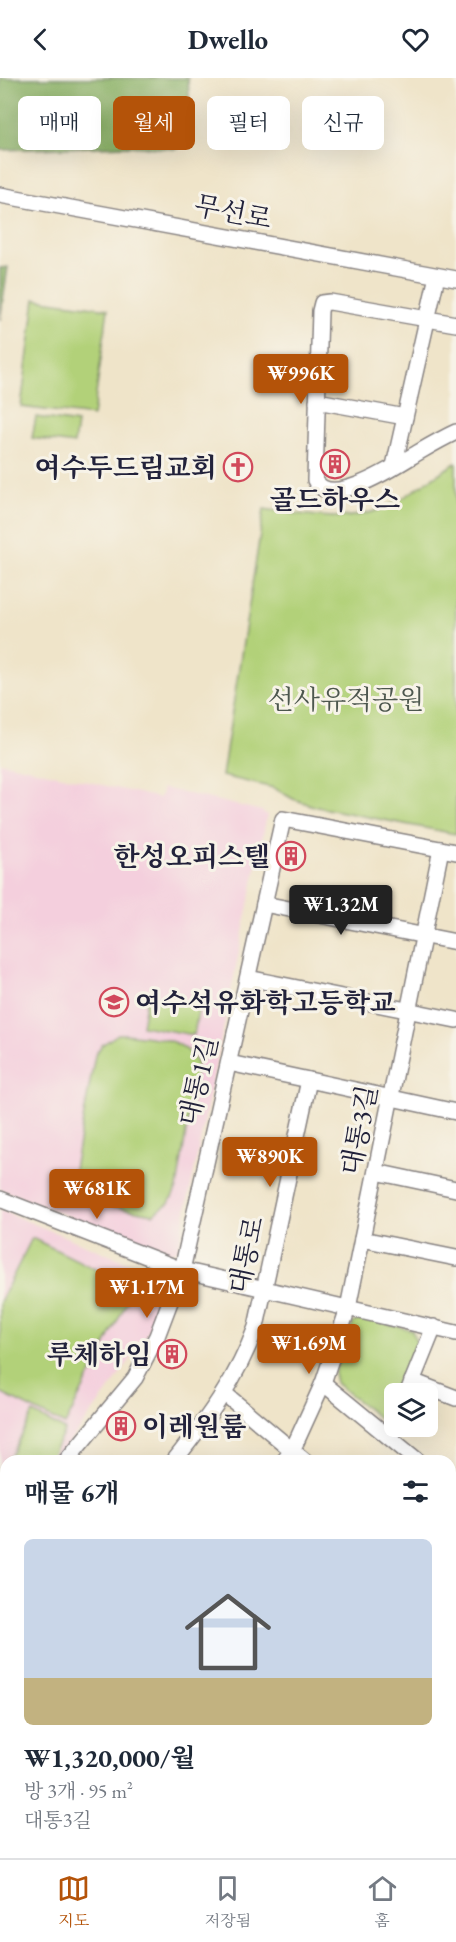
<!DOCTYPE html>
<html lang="ko">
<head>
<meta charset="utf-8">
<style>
  :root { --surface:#fff; --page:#f6f6f7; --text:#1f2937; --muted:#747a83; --line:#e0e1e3; --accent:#b45309 }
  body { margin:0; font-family:"EB Garamond","Noto Serif KR",serif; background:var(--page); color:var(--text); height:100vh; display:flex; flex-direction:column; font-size:22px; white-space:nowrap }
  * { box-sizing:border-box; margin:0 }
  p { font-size:20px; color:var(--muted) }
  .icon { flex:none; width:33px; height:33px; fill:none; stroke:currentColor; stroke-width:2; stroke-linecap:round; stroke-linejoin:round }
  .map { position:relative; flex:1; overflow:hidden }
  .drawer { position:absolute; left:0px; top:1377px; width:456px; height:404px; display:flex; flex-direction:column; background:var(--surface); border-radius:18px 18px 0 0; box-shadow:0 6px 24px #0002 }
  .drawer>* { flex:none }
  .hud { position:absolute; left:18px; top:18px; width:420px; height:54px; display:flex; gap:12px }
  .buttons { position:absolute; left:384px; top:1305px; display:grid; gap:12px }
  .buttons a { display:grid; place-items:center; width:54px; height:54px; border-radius:9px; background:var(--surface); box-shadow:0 6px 24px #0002; font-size:30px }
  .price { position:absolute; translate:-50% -51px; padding:0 14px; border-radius:6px; background:var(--accent); color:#fff; font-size:20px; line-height:39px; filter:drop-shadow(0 2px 3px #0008) }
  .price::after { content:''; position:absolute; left:50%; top:36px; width:18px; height:14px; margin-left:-9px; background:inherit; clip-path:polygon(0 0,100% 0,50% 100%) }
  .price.on { background:#222; color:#fff }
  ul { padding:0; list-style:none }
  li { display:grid; align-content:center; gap:12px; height:318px; padding:0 24px }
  li span { display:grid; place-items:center; height:186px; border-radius:9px; color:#555 }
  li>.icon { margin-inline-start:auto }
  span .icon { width:108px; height:108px; fill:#fffc; stroke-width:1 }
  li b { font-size:26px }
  h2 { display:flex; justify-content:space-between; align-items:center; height:72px; padding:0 24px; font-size:26px }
  .tag { padding:0 21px; border-radius:9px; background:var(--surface); box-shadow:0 6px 24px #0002; font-size:21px; line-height:54px }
  .tag.on { background:var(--accent); color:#fff }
  header { display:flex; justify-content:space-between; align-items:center; height:78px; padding:0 24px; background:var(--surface); font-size:27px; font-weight:700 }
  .tab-bar { display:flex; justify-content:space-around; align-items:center; height:84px; border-top:2px solid var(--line); background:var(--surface); font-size:16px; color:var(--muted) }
  .tab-bar a { display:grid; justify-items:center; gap:3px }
  .tab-bar .on { color:var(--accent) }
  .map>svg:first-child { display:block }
</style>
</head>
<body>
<header><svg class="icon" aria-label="back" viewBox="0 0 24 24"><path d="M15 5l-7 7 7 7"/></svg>Dwello<svg class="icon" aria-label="heart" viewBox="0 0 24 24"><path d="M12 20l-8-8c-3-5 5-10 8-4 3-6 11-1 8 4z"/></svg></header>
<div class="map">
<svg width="456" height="1780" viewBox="0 0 456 1780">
  <rect width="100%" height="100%" fill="#f7f3e8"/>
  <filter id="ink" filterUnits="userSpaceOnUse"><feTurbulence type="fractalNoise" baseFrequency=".0167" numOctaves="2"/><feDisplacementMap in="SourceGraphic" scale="12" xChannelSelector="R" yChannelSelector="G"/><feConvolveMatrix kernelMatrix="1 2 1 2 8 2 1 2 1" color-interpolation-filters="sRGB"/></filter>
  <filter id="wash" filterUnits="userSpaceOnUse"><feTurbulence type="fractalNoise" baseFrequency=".008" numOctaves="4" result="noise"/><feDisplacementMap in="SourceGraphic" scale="24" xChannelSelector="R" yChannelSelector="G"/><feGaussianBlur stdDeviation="1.35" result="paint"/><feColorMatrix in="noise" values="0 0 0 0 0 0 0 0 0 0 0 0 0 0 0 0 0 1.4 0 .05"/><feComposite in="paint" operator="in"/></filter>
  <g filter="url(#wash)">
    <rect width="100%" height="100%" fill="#efe4c9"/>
    <g fill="#f4cfdd">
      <path d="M 0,684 L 160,720 L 163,710 L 262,733 L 267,737 L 178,1171 L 166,1177 L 0,1111 Z"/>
      <path d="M 0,1132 L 156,1196 L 167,1218 L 143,1263 L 112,1308 L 55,1383 L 6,1383 L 6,1443 L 0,1450 Z"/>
    </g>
    <g fill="#b2d179" stroke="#6a7a5a" stroke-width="1.5">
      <path d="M 35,221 L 108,231 L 93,338 L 21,329 Z"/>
      <path d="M 36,339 L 77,345 L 74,366 L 32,360 Z"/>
      <path d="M 456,385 L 456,756 L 317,729 L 293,721 L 274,710 L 222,698 L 264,431 C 308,437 352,448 394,425 C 416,413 434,397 456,385 Z"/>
      <path d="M 147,919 L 199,928 L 194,957 L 142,948 Z"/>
      <path d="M 118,956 L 125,956 C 151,960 186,958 197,986 L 177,1110 L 169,1125 L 153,1136 L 89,1124 L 79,1117 L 72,1102 L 95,977 L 102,967 Z"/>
      <path d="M 32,1160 L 134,1210 L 65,1347 L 0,1315 L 0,1224 Z"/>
      <path d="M 364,1239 L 412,1252 L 418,1268 L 400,1315 L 394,1316 L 394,1332 L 380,1341 L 336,1305 L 334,1295 L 353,1245 Z"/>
      <path d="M 33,1335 L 65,1352 L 49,1383 L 11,1383 L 9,1382 Z"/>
    </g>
    <g fill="#8db369" stroke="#586a52" stroke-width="1.5">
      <path d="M 0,0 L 188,0 L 191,56 L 177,71 L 127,68 L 0,72 Z"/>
      <path d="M 8,189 L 0,242 L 0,190 Z"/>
    </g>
  </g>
  <g filter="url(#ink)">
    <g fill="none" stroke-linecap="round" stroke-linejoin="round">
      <g stroke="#888382" stroke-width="18">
        <g id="minor">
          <path d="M 0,117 L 456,201"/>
          <path d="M 456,246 L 330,224 L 322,225 L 320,233 L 315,402 C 330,433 400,385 419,374 C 431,367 443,360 456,354"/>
          <path d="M 317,323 L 405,339"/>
          <path d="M 394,388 L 437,198"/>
          <path d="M 264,826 L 456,864"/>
          <path d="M 248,900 L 456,942"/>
          <path d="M 229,985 L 309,1002"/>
          <path d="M 376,1094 L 456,1111"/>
          <path d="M 0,1121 L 182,1192 L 456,1255"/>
          <path d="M 362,1161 L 456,1180"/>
          <path d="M 412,1303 L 456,1320"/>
          <path d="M 323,1305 L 418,1383"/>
          <path d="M 225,1316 L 305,1383"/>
          <path d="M 407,1316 L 434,1249"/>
          <path d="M 66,1383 L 135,1300 L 157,1258 L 182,1192 L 283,741 L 456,774"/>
          <path d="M 174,1383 C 208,1340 237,1301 256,1249 L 309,1002 L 456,1034"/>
          <path d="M 284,1383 L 292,1373 L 323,1305 L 348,1230 L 441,771"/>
          <path d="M 450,1410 L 456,1415"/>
          <path d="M 450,1447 L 456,1441"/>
          <path d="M 0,1463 L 6,1456"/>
          <path d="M 450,1505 L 456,1510"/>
          <path d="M 0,1593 L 6,1586"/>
          <path d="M 450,1605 L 456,1598"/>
          <path d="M 0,1722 L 6,1715"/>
          <path d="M 0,1759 L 6,1764"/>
          <path d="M 19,1774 L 26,1780"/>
          <path d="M 128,1774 L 135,1780"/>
          <path d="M 341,1774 L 347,1780"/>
          <path d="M 183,1780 L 188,1774"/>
          <path d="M 302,1780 L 306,1774"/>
          <path d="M 446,1780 L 456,1769"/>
        </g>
      </g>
      <use href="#minor" stroke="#fff" stroke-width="15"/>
    </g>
  </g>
  <defs>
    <g id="building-ring" transform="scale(1.5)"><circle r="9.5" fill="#f7f3e8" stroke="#d1495b" stroke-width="1.5"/><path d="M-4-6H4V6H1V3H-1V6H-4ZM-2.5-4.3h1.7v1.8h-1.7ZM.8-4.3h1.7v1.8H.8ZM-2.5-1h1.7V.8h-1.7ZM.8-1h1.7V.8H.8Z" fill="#d1495b"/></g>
    <g id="church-ring" transform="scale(1.5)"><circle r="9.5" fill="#f7f3e8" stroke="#d1495b" stroke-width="1.5"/><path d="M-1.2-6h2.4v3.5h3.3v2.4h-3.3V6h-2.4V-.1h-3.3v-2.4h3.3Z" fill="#d1495b"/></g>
    <g id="school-ring" transform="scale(1.5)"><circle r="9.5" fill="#f7f3e8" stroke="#d1495b" stroke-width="1.5"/><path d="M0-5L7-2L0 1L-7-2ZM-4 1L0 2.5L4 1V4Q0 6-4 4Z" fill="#d1495b"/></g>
  </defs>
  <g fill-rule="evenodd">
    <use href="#building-ring" x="335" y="386"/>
    <use href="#church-ring" x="238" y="389"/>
    <use href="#building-ring" x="291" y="778"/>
    <use href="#school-ring" x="114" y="924"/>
    <use href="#building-ring" x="172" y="1276"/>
    <use href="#building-ring" x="121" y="1348"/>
  </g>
  <g text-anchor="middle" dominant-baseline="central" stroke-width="6" stroke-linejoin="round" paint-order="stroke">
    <g font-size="27" fill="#22223b" stroke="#f7f3e8">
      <text transform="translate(233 134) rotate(11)">무선로</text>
      <text transform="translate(198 1003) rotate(-77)">대통1길</text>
      <text transform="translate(359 1052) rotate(-79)">대통3길</text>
      <text transform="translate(246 1177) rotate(-78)">대통로</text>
    </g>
    <g font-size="27" font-weight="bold" fill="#22223b" stroke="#f7f3e8" text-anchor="end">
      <text x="217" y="389">여수두드림교회</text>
      <text x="335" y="421" text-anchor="middle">골드하우스</text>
      <text x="270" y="778">한성오피스텔</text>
      <text x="135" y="924" text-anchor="start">여수석유화학고등학교</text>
      <text x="151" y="1276">루체하임</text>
      <text x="142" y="1348" text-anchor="start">이레원룸</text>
    </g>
    <g font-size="27" fill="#4d574e" stroke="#f7f3e8">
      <text x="346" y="621">선사유적공원</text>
    </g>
  </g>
</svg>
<div class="buttons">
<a><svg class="icon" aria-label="layers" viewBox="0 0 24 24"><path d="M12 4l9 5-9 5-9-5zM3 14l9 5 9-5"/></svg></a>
</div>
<b class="price" style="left:301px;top:327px">₩996K</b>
<b class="price on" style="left:341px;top:858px">₩1.32M</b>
<b class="price" style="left:270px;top:1110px">₩890K</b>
<b class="price" style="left:97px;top:1142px">₩681K</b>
<b class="price" style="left:147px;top:1241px">₩1.17M</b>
<b class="price" style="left:309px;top:1297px">₩1.69M</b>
<div class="hud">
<a class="tag">매매</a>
<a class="tag on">월세</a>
<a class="tag">필터</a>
<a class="tag">신규</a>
</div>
<section class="drawer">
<h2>매물 6개<svg class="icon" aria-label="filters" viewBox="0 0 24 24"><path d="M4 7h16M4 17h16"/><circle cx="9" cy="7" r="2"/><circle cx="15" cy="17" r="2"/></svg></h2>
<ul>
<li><span style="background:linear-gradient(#c9d6e8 75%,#c2b280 0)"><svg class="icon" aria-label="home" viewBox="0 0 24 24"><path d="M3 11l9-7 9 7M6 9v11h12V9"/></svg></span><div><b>₩1,320,000/월</b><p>방 3개 · 95 m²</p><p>대통3길</p></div></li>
</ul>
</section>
</div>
<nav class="tab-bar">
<a class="on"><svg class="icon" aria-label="map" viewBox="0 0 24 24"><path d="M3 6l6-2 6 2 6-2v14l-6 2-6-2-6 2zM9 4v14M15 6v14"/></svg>지도</a>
<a><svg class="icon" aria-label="saved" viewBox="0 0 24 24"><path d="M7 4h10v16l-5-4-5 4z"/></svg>저장됨</a>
<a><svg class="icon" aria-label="home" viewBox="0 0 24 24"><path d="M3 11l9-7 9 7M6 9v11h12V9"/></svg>홈</a>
</nav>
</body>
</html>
